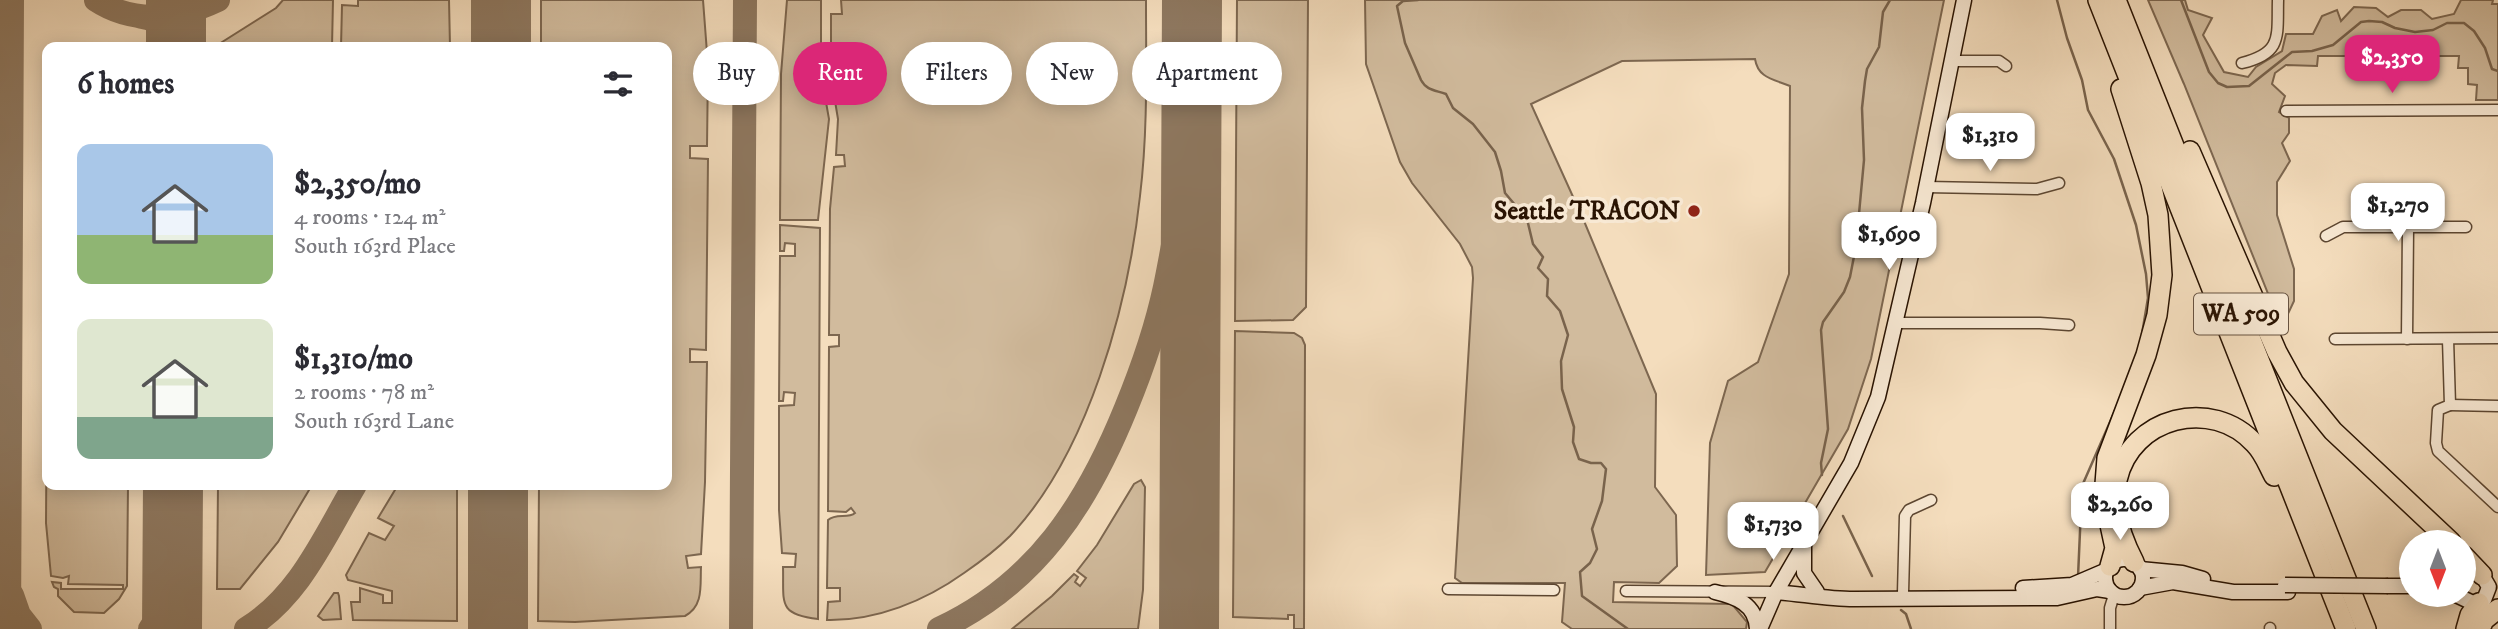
<!DOCTYPE html>
<html lang="en">
<head>
<meta charset="utf-8">
<style>
  :root { --surface:#fff; --page:#f7f7f7; --text:#2b2b33; --muted:#7c7c81; --accent:#db2777 }
  body { margin:0; font-family:"IM FELL DW Pica",serif; background:var(--page); color:var(--text); height:100vh; display:flex; flex-direction:column; font-size:26px; white-space:nowrap }
  * { box-sizing:border-box; margin:0 }
  p { font-size:23px; color:var(--muted) }
  .icon { flex:none; width:38px; height:38px; fill:none; stroke:currentColor; stroke-width:2; stroke-linecap:round; stroke-linejoin:round }
  .map { position:relative; flex:1; overflow:hidden }
  .panel { position:absolute; left:42px; top:42px; width:630px; height:448px; display:flex; flex-direction:column; background:var(--surface); border-radius:14px; box-shadow:0 4px 18px #0003 }
  .panel>* { flex:none }
  .top-card { position:absolute; left:693px; top:42px; width:665px; height:63px; display:flex; gap:14px }
  .needle { width:46px; rotate:180deg }
  .fabs { position:absolute; left:2399px; top:530px; display:grid; gap:14px }
  .fabs a { display:grid; place-items:center; width:77px; height:77px; border-radius:50%; background:var(--surface); box-shadow:0 4px 18px #0003; font-size:35px }
  .price { position:absolute; translate:-50% -60px; padding:0 16px; border-radius:14px; background:#fff; color:#222; font-size:23px; line-height:46px; filter:drop-shadow(0 2px 4px #0008) }
  .price::after { content:''; position:absolute; left:50%; top:42px; width:21px; height:16px; margin-left:-10px; background:inherit; clip-path:polygon(0 0,100% 0,50% 100%) }
  .price.active { background:var(--accent); color:#fff }
  ul { padding:0; list-style:none }
  li { display:flex; align-items:center; gap:21px; height:175px; padding:0 35px }
  li span { display:grid; place-items:center; flex:none; width:196px; height:140px; border-radius:14px; color:#555 }
  li>.icon { margin-inline-start:auto }
  span .icon { width:84px; height:84px; fill:#fffc; stroke-width:1 }
  li b { font-size:30px }
  h2 { display:flex; justify-content:space-between; align-items:center; height:84px; padding:0 35px; font-size:30px }
  .tag { padding:0 24px; border-radius:32px; background:var(--surface); box-shadow:0 4px 18px #0003; font-size:24px; line-height:63px }
  .tag.active { background:var(--accent); color:#fff }
  .map>svg:first-child { display:block }
</style>
</head>
<body>
<div class="map">
<svg width="2498" height="629" viewBox="0 0 2498 629">
  <rect width="100%" height="100%" fill="#f4ddbd"/>
  <filter id="stains"><feTurbulence type="fractalNoise" baseFrequency=".00286" numOctaves="4"/><feColorMatrix values="0 0 0 0 .2 0 0 0 0 .09 0 0 0 0 .02 0 0 0 .5 -.17"/></filter>
  <radialGradient id="worn" r=".72"><stop offset=".6" stop-color="#630" stop-opacity="0"/><stop offset="1" stop-color="#630" stop-opacity=".3"/></radialGradient>
  <g fill="#d1bb9d" stroke="#7d6750" stroke-width="2">
    <path d="M 283,0 L 333,0 L 332,47 L 219,47 L 219,44 L 276,8 Z"/>
    <path d="M 358,0 L 449,0 L 450,47 L 341,47 L 342,5 L 358,6 Z"/>
    <path d="M 541,0 L 703,0 L 708,66 L 707,146 L 690,146 L 690,158 L 708,159 L 706,350 L 690,349 L 690,362 L 707,362 L 705,482 L 701,554 L 686,556 L 688,568 L 701,567 C 700,585 704,606 685,616 L 575,622 L 538,621 L 539,485 L 667,485 L 667,47 L 541,47 Z"/>
    <path d="M 787,0 L 821,0 L 821,74 L 829,119 L 818,220 L 780,220 L 781,74 Z"/>
    <path d="M 841,0 L 1146,0 C 1146,65 1148,131 1140,196 C 1128,306 1088,454 1010,536 C 996,550 980,562 964,573 C 925,601 876,621 827,620 L 828,602 L 840,601 L 840,588 L 827,588 L 828,520 C 836,513 848,519 855,513 L 851,508 L 846,512 L 828,511 L 829,347 L 839,346 L 839,335 L 829,335 L 830,209 L 834,167 L 845,166 L 844,155 L 836,155 L 838,119 L 831,77 L 831,14 L 842,14 Z"/>
    <path d="M 1237,0 L 1308,0 L 1306,307 L 1293,320 L 1235,321 Z"/>
    <path d="M 1365,0 L 1944,0 L 1871,359 L 1848,429 L 1765,572 L 1706,575 L 1710,443 L 1728,381 L 1758,362 L 1789,274 L 1790,86 C 1773,79 1758,78 1755,59 L 1622,61 L 1531,104 L 1584,221 L 1656,394 L 1655,487 L 1676,515 L 1677,566 L 1659,583 L 1614,582 L 1613,602 L 1732,604 L 1747,622 L 1746,629 L 1572,629 L 1562,622 L 1565,583 L 1462,583 L 1455,578 L 1473,278 L 1472,267 L 1460,244 L 1412,183 L 1400,162 L 1366,64 Z"/>
    <path d="M 2148,0 L 2185,0 L 2188,10 L 2212,18 L 2203,35 L 2224,72 L 2248,77 L 2256,67 L 2282,51 L 2286,34 L 2313,34 L 2322,16 L 2337,10 L 2341,21 L 2354,7 L 2376,8 L 2388,17 L 2401,10 L 2421,10 L 2432,19 L 2454,14 L 2461,0 L 2493,0 L 2492,4 L 2498,4 L 2498,100 L 2476,100 L 2477,85 L 2468,84 L 2468,68 L 2458,68 L 2459,56 L 2318,56 L 2317,66 L 2286,65 L 2275,73 L 2272,84 L 2285,96 L 2279,112 L 2289,118 L 2289,133 L 2282,143 L 2290,161 L 2277,182 L 2277,215 L 2294,269 L 2294,301 L 2286,318 L 2275,311 L 2184,84 Z"/>
    <path d="M 780,225 L 820,228 L 818,619 C 777,614 784,603 783,567 L 795,567 L 796,554 L 782,553 L 779,510 L 779,406 L 794,405 L 795,393 L 784,392 L 783,401 L 779,401 L 780,256 L 795,256 L 795,244 L 785,243 L 784,251 L 780,251 Z"/>
    <path d="M 1235,331 L 1294,333 L 1302,338 L 1305,345 L 1304,629 L 1294,629 L 1294,615 L 1288,615 L 1288,619 L 1233,617 Z"/>
    <path d="M 47,374 L 47,485 L 128,485 L 127,586 L 119,599 L 104,613 L 74,612 L 58,596 L 58,589 L 54,587 L 52,582 L 61,583 L 61,589 L 123,589 L 123,585 L 68,584 L 69,576 L 63,578 L 51,576 L 46,523 Z"/>
    <path d="M 1141,480 L 1145,487 L 1143,590 L 1138,629 L 1012,629 L 1052,596 L 1074,574 L 1078,577 L 1075,582 L 1080,586 L 1086,578 L 1077,571 L 1097,545 L 1134,484 Z"/>
    <path d="M 218,485 L 312,485 L 278,542 L 240,589 L 217,589 Z"/>
    <path d="M 398,485 L 457,485 L 457,621 L 353,620 L 351,602 L 360,602 L 360,588 L 383,595 L 383,603 L 392,603 L 392,591 L 348,580 L 346,575 L 369,533 L 385,540 L 394,526 L 378,518 Z"/>
    <path d="M 334,593 L 338,593 L 339,596 L 341,619 L 323,620 L 318,616 Z"/>
  </g>
  <g fill="none" stroke-linecap="round" stroke-linejoin="round">
    <g stroke="#79634c" stroke-width="2.5">
      <path d="M 1418,0 L 1403,1 L 1397,6 L 1405,43 L 1421,80 C 1427,91 1435,90 1446,94 L 1453,108 L 1473,124 L 1495,152 L 1501,171 L 1505,193 L 1527,219 L 1533,244 L 1543,257 L 1538,268 L 1548,279 L 1547,296 L 1560,311 L 1568,335 L 1561,361 L 1562,389 L 1574,427 L 1573,442 L 1579,459 L 1591,463 L 1601,463 L 1606,469 L 1602,501 L 1592,529 L 1597,549 L 1590,563 L 1580,572 L 1582,596 L 1628,629"/>
      <path d="M 2057,0 L 2067,38 L 2082,80 L 2088,110 L 2114,159 L 2136,225 L 2146,274 L 2148,298 L 2142,334"/>
      <path d="M 2181,0 L 2209,72 L 2218,83 L 2227,87 L 2249,86 L 2292,52 L 2312,51 L 2333,45 L 2361,22 L 2369,21 L 2382,22 L 2395,28 L 2415,32 L 2433,30 L 2447,23 L 2464,23 L 2474,31 L 2485,48 L 2492,69 L 2498,71"/>
      <path d="M 1822,475 L 1821,463 L 1828,429 L 1821,330 L 1823,322 L 1844,292 L 1850,277 L 1856,246 L 1864,160 L 1862,108 L 1865,81 L 1867,69 L 1879,47 L 1883,12 L 1890,0"/>
      <path d="M 1843,516 L 1872,576"/>
      <path d="M 2078,577 L 2082,486 L 2117,406"/>
      <path d="M 1901,610 L 1906,614 L 1911,629"/>
    </g>
    <g stroke="#8e7860" stroke-width="24">
      <path d="M 96,0 C 134,25 178,19 218,0"/>
      <path d="M 142,17 C 160,20 171,29 173,47"/>
      <path d="M 12,595 L 19,615 L 30,629"/>
      <path d="M 9,629 L 12,0"/>
      <path d="M 150,629 C 180,593 171,538 173,494"/>
      <path d="M 246,629 C 300,596 324,537 355,485"/>
      <path d="M 741,629 L 745,0"/>
      <path d="M 939,629 C 1036,584 1087,504 1126,408 C 1142,369 1156,329 1165,287 C 1175,239 1182,190 1192,141"/>
      <path d="M 1178,629 L 1189,560"/>
    </g>
    <g stroke="#8e7860" stroke-width="60">
      <path d="M 176,47 L 176,0"/>
      <path d="M 501,47 L 501,0"/>
      <path d="M 172,629 L 173,485"/>
      <path d="M 498,629 L 498,485"/>
      <path d="M 1189,629 L 1192,0"/>
    </g>
    <g stroke="#5c4631" stroke-width="13">
      <g id="minor">
        <path d="M 1952,61 L 1999,61 L 2006,66"/>
        <path d="M 2242,63 C 2283,53 2277,36 2278,0"/>
        <path d="M 2286,111 L 2498,110"/>
        <path d="M 1926,187 L 2037,189 L 2059,183"/>
        <path d="M 2326,236 L 2343,227 L 2466,227"/>
        <path d="M 1896,323 L 2040,323 L 2069,325"/>
        <path d="M 2335,339 L 2498,338"/>
        <path d="M 2407,339 L 2408,228"/>
        <path d="M 2448,339 L 2450,405 L 2438,410 L 2436,443 L 2438,451 L 2498,507"/>
        <path d="M 2450,405 L 2498,406"/>
        <path d="M 1448,589 L 1554,590"/>
        <path d="M 1626,591 L 1776,592"/>
        <path d="M 1903,593 L 1905,516 L 1909,510 L 1931,500"/>
        <path d="M 2270,628 L 2270,629"/>
        <path d="M 2110,629 L 2110,608 L 2114,595"/>
      </g>
    </g>
    <g stroke="#291302" stroke-width="17">
      <g id="secondary">
        <path d="M 1804,546 L 1804,573 L 1817,592"/>
        <circle cx="2124" cy="578" r="19"/>
        <path d="M 2140,569 L 2182,573 L 2203,579"/>
        <path d="M 2388,586 L 2412,586"/>
        <path d="M 2023,588 L 2072,585 L 2107,570"/>
        <path d="M 2140,588 L 2173,582 L 2233,592 L 2288,592"/>
        <path d="M 1715,592 C 1736,597 1756,604 1757,629"/>
        <path d="M 1776,592 C 1802,594 1828,599 1854,599 L 2057,598 L 2097,589 L 2110,591"/>
        <path d="M 2456,595 L 2473,603 L 2484,600 L 2489,587 L 2482,575"/>
        <path d="M 1760,629 L 1776,592 L 1851,463 L 1878,397 L 1923,203 L 1964,0"/>
      </g>
    </g>
    <g stroke="#291302" stroke-width="22">
      <g id="motorway">
        <path d="M 2098,0 L 2346,629"/>
        <path d="M 2116,0 L 2366,629"/>
        <path d="M 2190,151 L 2277,352 L 2294,383 L 2333,431 L 2451,542"/>
        <path d="M 2464,556 L 2482,575"/>
        <path d="M 2134,562 C 2121,537 2111,509 2117,480 C 2131,417 2212,396 2255,444 C 2264,453 2268,465 2274,476"/>
        <path d="M 2110,566 L 2115,548 L 2104,497 L 2107,458 L 2146,355 L 2157,315 L 2162,275 L 2158,215 L 2151,183 L 2121,89"/>
        <path d="M 2466,629 L 2470,615 L 2479,603"/>
        <path d="M 2480,629 L 2484,620 L 2498,609"/>
      </g>
    </g>
    <use href="#minor" stroke="#f8e9d4" stroke-width="10"/>
    <use href="#secondary" stroke="#f8e9d4" stroke-width="14"/>
    <use href="#motorway" stroke="#f4ddbd" stroke-width="19"/>
    <g stroke="#291302" stroke-width="17" stroke-linecap="butt">
      <path id="secondary-bridge" d="M 2285,585 L 2388,586"/>
    </g>
    <use href="#secondary-bridge" stroke="#f8e9d4" stroke-width="14"/>
  </g>
  <circle fill="#8f2418" stroke="#f8e9d4" stroke-width="2.5" cx="1694" cy="211" r="7"/>
  <g text-anchor="middle" dominant-baseline="central" stroke-width="7" stroke-linejoin="round" paint-order="stroke">
    <rect fill="#f8e9d4" stroke="#675341" stroke-width="2" x="2194" y="293.5" width="94" height="41" rx="5"/>
    <g font-size="24" font-weight="bold" fill="#291302">
      <text x="2241" y="314">WA 509</text>
    </g>
    <g font-size="26" font-weight="bold" fill="#291302" stroke="#f8e9d4" text-anchor="end">
      <text x="1680" y="211">Seattle TRACON</text>
    </g>
  </g>
  <rect width="100%" height="100%" filter="url(#stains)"/>
  <rect width="100%" height="100%" fill="url(#worn)"/>
</svg>
<div class="fabs">
<a><svg class="needle" viewBox="-14 -14 28 28"><path d="M0-13l5 13h-10z" fill="#e53935"/><path d="M0 13l5-13h-10z" fill="#7c7c81"/></svg></a>
</div>
<b class="price active" style="left:2392px;top:95px">$2,350</b>
<b class="price" style="left:1990px;top:173px">$1,310</b>
<b class="price" style="left:2398px;top:243px">$1,270</b>
<b class="price" style="left:1889px;top:272px">$1,690</b>
<b class="price" style="left:2120px;top:542px">$2,260</b>
<b class="price" style="left:1773px;top:562px">$1,730</b>
<div class="top-card">
<a class="tag">Buy</a>
<a class="tag active">Rent</a>
<a class="tag">Filters</a>
<a class="tag">New</a>
<a class="tag">Apartment</a>
</div>
<section class="panel">
<h2>6 homes<svg class="icon" aria-label="filters" viewBox="0 0 24 24"><path d="M4 7h16M4 17h16"/><circle cx="9" cy="7" r="2"/><circle cx="15" cy="17" r="2"/></svg></h2>
<ul>
<li><span style="background:linear-gradient(#a9c7e8 65%,#8fb573 0)"><svg class="icon" aria-label="home" viewBox="0 0 24 24"><path d="M3 11l9-7 9 7M6 9v11h12V9"/></svg></span><div><b>$2,350/mo</b><p>4 rooms · 124 m²</p><p>South 163rd Place</p></div></li>
<li><span style="background:linear-gradient(#dfe7d0 70%,#7fa58c 0)"><svg class="icon" aria-label="home" viewBox="0 0 24 24"><path d="M3 11l9-7 9 7M6 9v11h12V9"/></svg></span><div><b>$1,310/mo</b><p>2 rooms · 78 m²</p><p>South 163rd Lane</p></div></li>
</ul>
</section>
</div>
</body>
</html>
